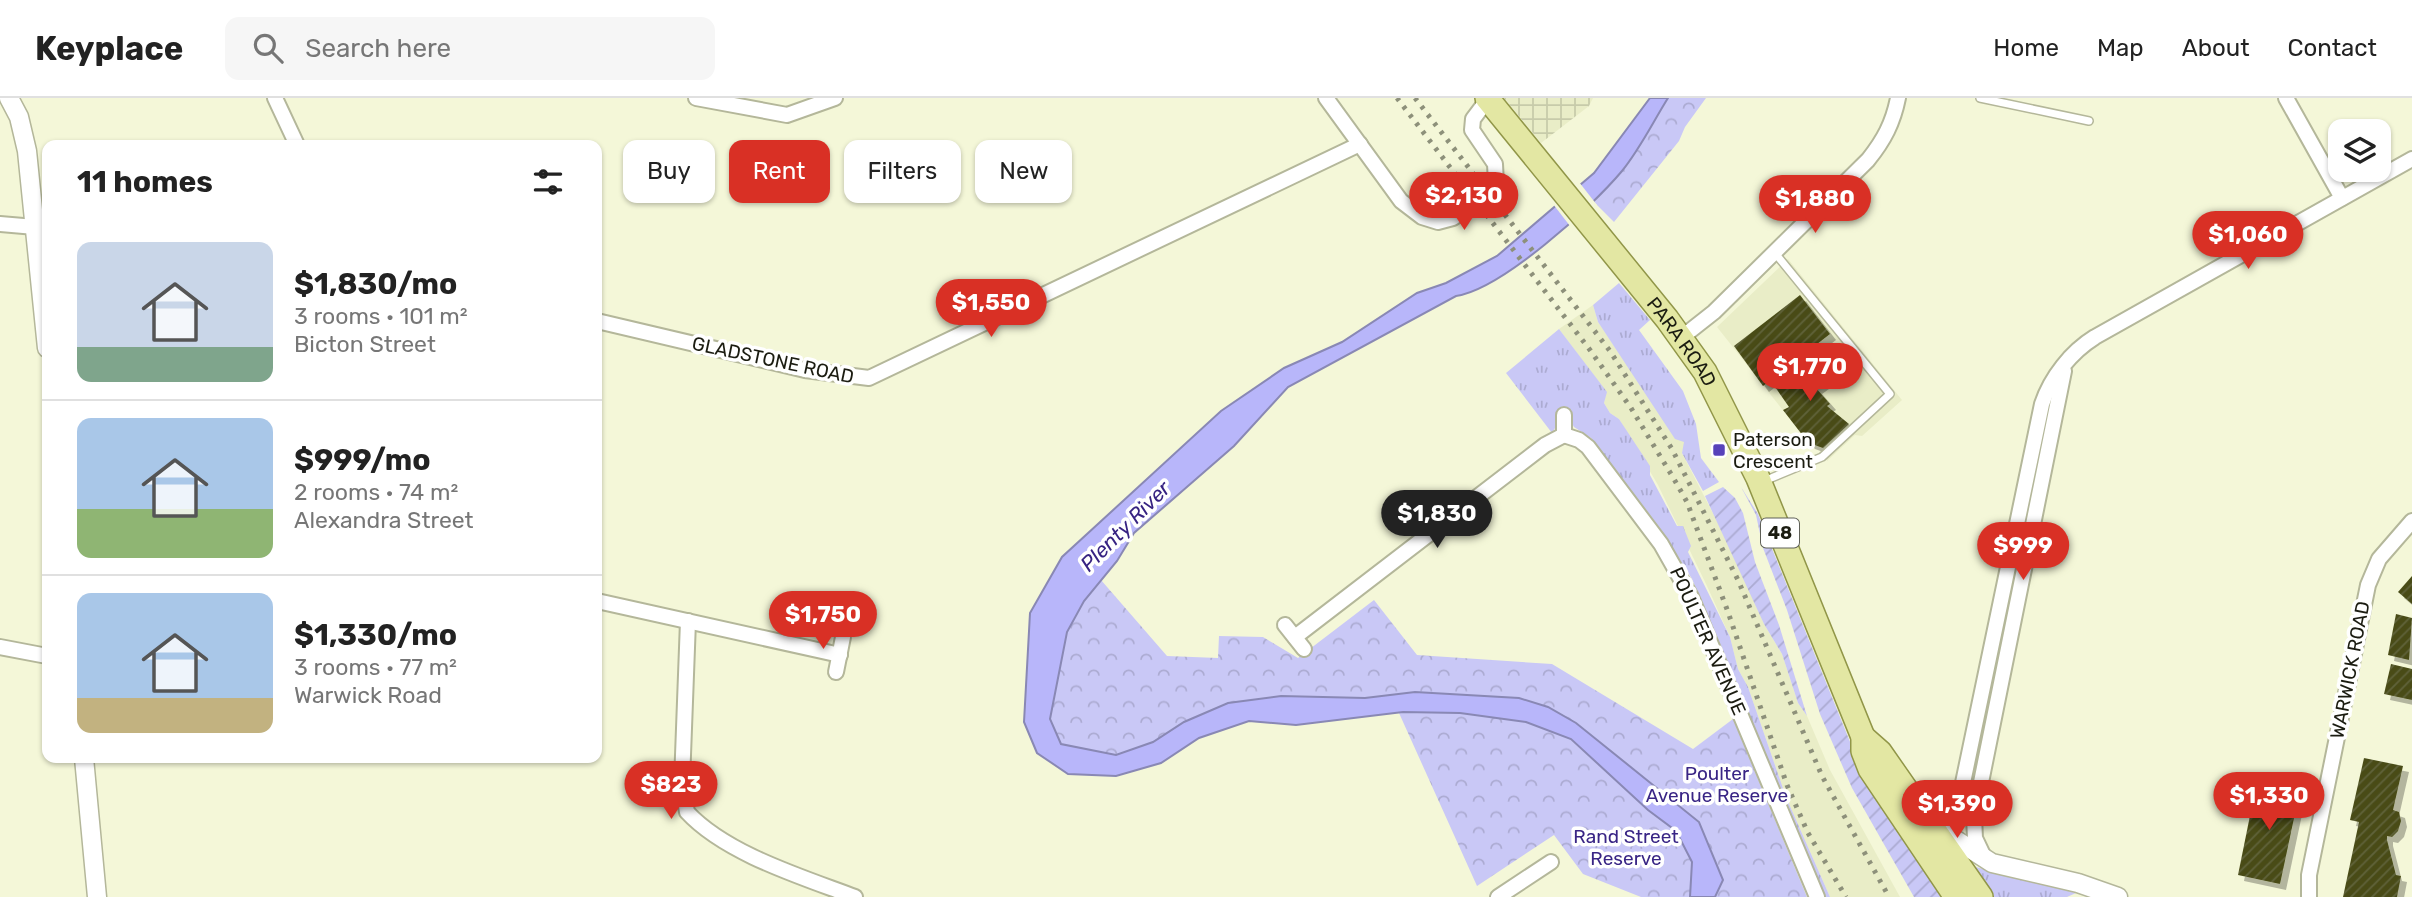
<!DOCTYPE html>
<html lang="en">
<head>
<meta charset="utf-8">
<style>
  :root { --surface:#fff; --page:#f6f6f6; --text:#222; --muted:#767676; --line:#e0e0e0; --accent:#d93025 }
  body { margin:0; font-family:Rubik,sans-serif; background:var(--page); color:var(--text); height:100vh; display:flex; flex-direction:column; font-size:26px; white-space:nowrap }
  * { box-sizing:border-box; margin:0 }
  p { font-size:23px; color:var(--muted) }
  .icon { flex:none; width:38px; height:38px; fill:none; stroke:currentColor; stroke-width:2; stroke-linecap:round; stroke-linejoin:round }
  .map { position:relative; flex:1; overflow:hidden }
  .details { position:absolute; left:42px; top:42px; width:560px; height:623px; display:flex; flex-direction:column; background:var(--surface); border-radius:14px; box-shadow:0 2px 5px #0004 }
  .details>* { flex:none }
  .banner { position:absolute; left:623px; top:42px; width:665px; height:63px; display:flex; gap:14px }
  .tools { position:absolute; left:2328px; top:21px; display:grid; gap:14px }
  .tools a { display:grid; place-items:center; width:63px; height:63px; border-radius:14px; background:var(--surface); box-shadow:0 2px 5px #0004; font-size:35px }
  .price { position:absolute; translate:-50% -60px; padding:0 16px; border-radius:24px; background:var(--accent); color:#fff; font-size:23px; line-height:46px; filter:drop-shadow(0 2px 4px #0008) }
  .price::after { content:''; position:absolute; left:50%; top:42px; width:21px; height:16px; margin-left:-10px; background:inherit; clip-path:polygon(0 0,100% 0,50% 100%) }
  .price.current { background:#222; color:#fff }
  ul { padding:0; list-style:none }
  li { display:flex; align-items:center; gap:21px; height:175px; padding:0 35px }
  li+li { border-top:2px solid var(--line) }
  li span { display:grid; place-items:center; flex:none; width:196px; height:140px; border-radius:14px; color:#555 }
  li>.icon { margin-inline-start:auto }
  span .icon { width:84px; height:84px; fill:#fffc; stroke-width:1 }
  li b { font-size:30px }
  h2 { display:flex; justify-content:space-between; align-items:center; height:84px; padding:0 35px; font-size:30px }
  .pill { padding:0 24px; border-radius:14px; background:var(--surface); box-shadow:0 2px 5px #0004; font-size:24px; line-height:63px }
  .pill.current { background:var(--accent); color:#fff }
  header { display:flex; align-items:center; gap:42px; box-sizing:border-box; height:98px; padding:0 35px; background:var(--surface); border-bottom:2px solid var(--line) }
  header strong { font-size:33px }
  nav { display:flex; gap:38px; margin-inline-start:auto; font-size:24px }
  .search { width:490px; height:63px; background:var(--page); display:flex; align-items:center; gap:18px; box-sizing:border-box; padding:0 24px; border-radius:14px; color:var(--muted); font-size:26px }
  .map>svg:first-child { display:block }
</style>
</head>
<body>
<header>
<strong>Keyplace</strong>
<div class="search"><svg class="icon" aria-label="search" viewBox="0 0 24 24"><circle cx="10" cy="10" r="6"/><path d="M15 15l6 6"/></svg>Search here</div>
<nav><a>Home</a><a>Map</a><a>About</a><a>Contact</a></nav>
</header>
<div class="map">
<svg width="2412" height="799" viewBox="0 0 2412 799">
  <defs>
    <pattern id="industrial-grid" width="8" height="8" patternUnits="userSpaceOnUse" patternTransform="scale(1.75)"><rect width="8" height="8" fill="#e9edc7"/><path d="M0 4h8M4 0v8" fill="none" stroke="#c7cbaa"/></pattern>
    <pattern id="grass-tufts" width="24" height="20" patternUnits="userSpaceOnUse" patternTransform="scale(1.75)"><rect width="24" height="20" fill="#c9c8f6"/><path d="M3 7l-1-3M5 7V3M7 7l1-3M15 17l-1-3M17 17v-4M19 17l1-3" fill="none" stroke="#acabd2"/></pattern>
    <pattern id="park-crowns" width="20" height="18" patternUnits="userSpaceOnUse" patternTransform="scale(1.75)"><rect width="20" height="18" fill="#c9c8f6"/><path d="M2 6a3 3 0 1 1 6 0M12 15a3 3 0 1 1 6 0" fill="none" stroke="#acabd2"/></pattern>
    <pattern id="garden-furrows" width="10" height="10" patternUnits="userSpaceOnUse" patternTransform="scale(1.75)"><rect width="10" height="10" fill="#c9c8f6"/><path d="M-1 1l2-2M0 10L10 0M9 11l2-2" fill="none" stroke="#acabd2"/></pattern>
    <pattern id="building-hatch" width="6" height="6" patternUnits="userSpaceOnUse" patternTransform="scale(1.75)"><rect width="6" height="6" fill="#494c19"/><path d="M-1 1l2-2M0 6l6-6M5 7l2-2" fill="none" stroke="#606239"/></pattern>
    <filter id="shadow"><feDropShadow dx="6" dy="6" stdDeviation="0" flood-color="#0004"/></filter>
  </defs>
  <rect width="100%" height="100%" fill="#f4f7d8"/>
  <g fill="#e9edc7">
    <path d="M 1788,161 L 1902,302 L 1862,338 L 1855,337 L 1827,363 L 1823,350 L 1809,345 L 1717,229 Z"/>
    <path d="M 1593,207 L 1598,224 L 1652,303 L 1685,344 L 1682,355 L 1740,468 L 1764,526 L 1782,556 L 1798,605 L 1807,618 L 1830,672 L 1900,799 L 1830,799 L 1786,699 L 1748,589 L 1738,571 L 1730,539 L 1707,488 L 1658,387 L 1619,321 L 1610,315 L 1604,305 L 1606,294 L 1559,231 Z"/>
  </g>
  <path fill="url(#industrial-grid)" d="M 1504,0 L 1593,0 L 1589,8 L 1541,45 Z"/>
  <g fill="url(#grass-tufts)">
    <path d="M 1619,185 L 1650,222 L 1639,232 L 1683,293 L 1696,326 L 1701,360 L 1719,384 L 1703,393 L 1682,355 L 1684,344 L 1675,341 L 1598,224 L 1593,207 Z"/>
    <path d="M 1559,231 L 1607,294 L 1604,305 L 1610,315 L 1619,321 L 1650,368 L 1650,377 L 1677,428 L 1683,428 L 1691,448 L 1688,454 L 1730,539 L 1738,571 L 1748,589 L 1786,699 L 1830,799 L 1826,799 L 1692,481 L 1659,429 L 1591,340 L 1574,329 L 1570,322 L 1557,327 L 1552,335 L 1506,275 Z"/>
    <path d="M 1972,768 L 2076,795 L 2067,799 L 1989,799 Z"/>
  </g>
  <g fill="url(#park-crowns)">
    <path d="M 1668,0 L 1706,0 L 1685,29 L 1679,43 L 1614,124 L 1594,104 L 1624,71 Z"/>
    <path d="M 1101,482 L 1167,558 L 1218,560 L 1219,538 L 1263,539 L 1298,560 L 1374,502 L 1417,557 L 1552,566 L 1693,651 L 1733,621 L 1807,799 L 1715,799 L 1723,781 L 1699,724 L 1576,625 L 1548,609 L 1519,600 L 1415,594 L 1365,600 L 1281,598 L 1228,605 L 1184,624 L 1153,644 L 1116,657 L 1061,646 L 1050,621 L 1067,534 L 1084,503 Z"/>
    <path d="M 1399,615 L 1460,615 L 1526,624 L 1570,641 L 1648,712 L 1676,733 L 1692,764 L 1690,799 L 1641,799 L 1583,776 L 1554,737 L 1477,788 Z"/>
  </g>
  <g fill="url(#garden-furrows)">
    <path d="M 2053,296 L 1970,705 L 1968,705 L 1966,702 L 2046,306 Z"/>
    <path d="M 1723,389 L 1735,400 L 1743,415 L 1755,464 L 1779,527 L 1807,618 L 1798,605 L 1782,556 L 1764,526 L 1705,398 Z"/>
    <path d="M 1741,389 L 1758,416 L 1861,671 L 1946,799 L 1914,799 L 1852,690 L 1820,616 L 1787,512 L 1763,450 L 1756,417 Z"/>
  </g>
  <path fill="#b8b6fa" stroke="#8988b4" stroke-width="2" d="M 1650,0 L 1668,0 C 1653,24 1640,51 1622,73 C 1591,110 1502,191 1456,198 L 1288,289 L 1234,348 L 1134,435 L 1117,463 L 1084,503 L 1067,534 L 1050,621 L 1061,646 L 1116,657 L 1153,644 L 1184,624 L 1228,605 L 1281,598 L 1365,600 L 1415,594 L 1519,600 L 1548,609 L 1576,625 L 1699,724 L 1723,782 L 1715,799 L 1690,799 L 1692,764 L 1676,733 L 1648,712 L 1571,641 L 1526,624 L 1460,615 L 1403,614 L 1296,627 L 1249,623 L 1199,640 L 1161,665 L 1116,678 L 1068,676 L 1037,655 L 1024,624 L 1030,515 L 1062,459 L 1221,313 L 1284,270 L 1342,244 L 1417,195 L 1446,185 L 1497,158 L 1594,75 Z"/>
  <path fill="#f4f7d8" d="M 1579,84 L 1597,107 L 1570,128 L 1553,106 Z"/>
  <g fill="url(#building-hatch)" filter="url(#shadow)">
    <path d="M 1800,197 L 1830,236 L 1763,288 L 1734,248 Z"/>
    <path d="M 1814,257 L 1830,280 L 1816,290 L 1830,306 L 1827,308 L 1849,326 L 1823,350 L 1809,345 L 1800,334 L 1783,312 L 1789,309 L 1773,286 Z"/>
    <path d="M 2412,478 L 2412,506 L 2398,494 Z"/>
    <path d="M 2396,516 L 2412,520 L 2409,562 L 2388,557 Z"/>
    <path d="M 2391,566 L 2412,571 L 2412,602 L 2384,596 Z"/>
    <path d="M 2364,660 L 2403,668 L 2393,712 L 2399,714 L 2401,723 L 2398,733 L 2392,739 L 2387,738 L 2387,742 L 2396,777 L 2401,778 L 2397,799 L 2343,799 L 2359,724 L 2350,722 Z"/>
    <path d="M 2257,683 L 2300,692 L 2280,786 L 2238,777 Z"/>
  </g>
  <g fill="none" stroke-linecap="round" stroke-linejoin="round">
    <g stroke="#b4b79a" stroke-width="10">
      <g id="service">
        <path d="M 1980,0 L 2089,23"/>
        <path d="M 1764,383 L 1822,359 L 1890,296 L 1775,155"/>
      </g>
    </g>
    <g stroke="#b4b79a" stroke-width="18">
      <g id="minor">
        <path d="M 275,0 L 297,47"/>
        <path d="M 696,0 L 787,17 L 835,0"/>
        <path d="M 1326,0 L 1401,103 L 1422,119 L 1438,124 L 1453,120 L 1485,99 L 1496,86 L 1495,66 L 1472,32 L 1473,21 L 1488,1"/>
        <path d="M 2286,0 L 2342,100"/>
        <path d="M 0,126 L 35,129"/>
        <path d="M 597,223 L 805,272 L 869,280 L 1360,46"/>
        <path d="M 1681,240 L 1714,214 L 1868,62 C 1884,42 1893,25 1898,0"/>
        <path d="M 1564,317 L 1564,337"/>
        <path d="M 1564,337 L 1579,342 L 1588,349 L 1661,446 L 1691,499 L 1817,799"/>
        <path d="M 597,503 L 840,557"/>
        <path d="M 688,523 L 682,684 L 687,714 C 726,756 802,779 855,799"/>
        <path d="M 1285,527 L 1304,551"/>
        <path d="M 1295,539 L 1545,347 L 1564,337"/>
        <path d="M 0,549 L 47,558"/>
        <path d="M 836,574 L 843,539"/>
        <path d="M 1975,714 L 1962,712 L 1959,704 L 2042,306 C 2051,279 2071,254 2095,239 L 2412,61"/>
        <path d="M 1984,759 L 1975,740 L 1974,719 L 2064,273"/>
        <path d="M 1498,799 L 1551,764"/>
        <path d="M 2309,799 L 2309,777 L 2368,487 L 2379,461 L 2412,423"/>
      </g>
    </g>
    <g stroke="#b4b79a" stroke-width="21">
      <g id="tertiary">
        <path d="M 9,0 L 19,19 L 27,53 L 47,250"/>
        <path d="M 84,660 L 97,799"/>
        <path d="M 1936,729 L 1992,765 L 2078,785 L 2118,799"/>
      </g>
    </g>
    <g stroke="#919648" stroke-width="26">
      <g id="primary">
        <path id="s1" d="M 1487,0 L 1667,221 L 1705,274 L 1758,380 L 1863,639 L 1863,653 L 1870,671 L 1956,799"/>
        <path d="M 1863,639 L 1880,654 L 1981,799"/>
      </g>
    </g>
    <use href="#service" stroke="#fff" stroke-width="7"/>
    <use href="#minor" stroke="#fff" stroke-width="14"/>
    <use href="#tertiary" stroke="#fff" stroke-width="18"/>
    <use href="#primary" stroke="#e3e7a3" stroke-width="23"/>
    <g stroke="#8d907a" stroke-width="5" stroke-dasharray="3.5 7" stroke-linecap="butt">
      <path d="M 1397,0 L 1590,252 L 1631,310 L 1674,381 L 1687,404 L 1728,514 L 1787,687 L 1808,735 L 1846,799"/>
      <path d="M 1415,0 L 1610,253 L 1672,351 L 1738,482 L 1822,678 L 1889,799"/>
    </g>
  </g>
  <rect fill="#5742ba" stroke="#fff" stroke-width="2.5" x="1712" y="345" width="14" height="14" rx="3.5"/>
  <g text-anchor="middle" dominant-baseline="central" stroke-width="7" stroke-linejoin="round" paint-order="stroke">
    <rect fill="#fff" stroke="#5f6058" stroke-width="2" x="1761" y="420.5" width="38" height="29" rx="5"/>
    <g font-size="18" font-weight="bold" fill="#1b1c11">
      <text x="1780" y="435">48</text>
    </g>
    <g font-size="19" fill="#1b1c11" stroke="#fff">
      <text stroke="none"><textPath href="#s1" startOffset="312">PARA ROAD</textPath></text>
      <text transform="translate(773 262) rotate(12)">GLADSTONE ROAD</text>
      <text transform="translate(1708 543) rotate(66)">POULTER AVENUE</text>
      <text transform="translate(2350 572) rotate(-79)">WARWICK ROAD</text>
    </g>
    <g font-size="19" fill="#1b1c11" stroke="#fff" text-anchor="start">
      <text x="1733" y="341">Paterson<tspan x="1733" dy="22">Crescent</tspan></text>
    </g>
    <g font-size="19" fill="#392585" stroke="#fff">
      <text x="1717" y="675">Poulter<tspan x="1717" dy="22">Avenue Reserve</tspan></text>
      <text x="1626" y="738">Rand Street<tspan x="1626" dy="22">Reserve</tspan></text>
    </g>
    <g font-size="21" font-style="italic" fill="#372382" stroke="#fff">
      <text transform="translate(1125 428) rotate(-45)">Plenty River</text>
    </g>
  </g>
</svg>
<div class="tools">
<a><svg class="icon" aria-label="layers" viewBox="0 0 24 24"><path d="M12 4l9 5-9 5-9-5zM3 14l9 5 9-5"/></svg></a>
</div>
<b class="price" style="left:1464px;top:134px">$2,130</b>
<b class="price" style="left:1815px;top:137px">$1,880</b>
<b class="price" style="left:2248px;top:173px">$1,060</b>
<b class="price" style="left:991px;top:241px">$1,550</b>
<b class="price" style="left:1810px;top:305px">$1,770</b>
<b class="price current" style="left:1437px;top:452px">$1,830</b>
<b class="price" style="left:2023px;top:484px">$999</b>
<b class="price" style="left:823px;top:553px">$1,750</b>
<b class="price" style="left:671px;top:723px">$823</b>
<b class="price" style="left:2269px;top:734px">$1,330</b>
<b class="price" style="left:1957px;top:742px">$1,390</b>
<div class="banner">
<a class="pill">Buy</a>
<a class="pill current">Rent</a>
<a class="pill">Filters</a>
<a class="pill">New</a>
</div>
<section class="details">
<h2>11 homes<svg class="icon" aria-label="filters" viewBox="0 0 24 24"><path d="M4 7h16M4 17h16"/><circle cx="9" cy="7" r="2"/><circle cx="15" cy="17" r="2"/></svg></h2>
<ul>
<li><span style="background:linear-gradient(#c9d6e8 75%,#7fa58c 0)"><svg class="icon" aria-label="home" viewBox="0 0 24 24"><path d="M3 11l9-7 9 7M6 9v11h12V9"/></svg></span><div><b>$1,830/mo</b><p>3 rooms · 101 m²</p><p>Bicton Street</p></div></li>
<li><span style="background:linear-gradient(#a9c7e8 65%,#8fb573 0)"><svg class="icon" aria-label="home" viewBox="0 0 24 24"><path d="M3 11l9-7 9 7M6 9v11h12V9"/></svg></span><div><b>$999/mo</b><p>2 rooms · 74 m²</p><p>Alexandra Street</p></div></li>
<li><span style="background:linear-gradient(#a9c7e8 75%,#c2b280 0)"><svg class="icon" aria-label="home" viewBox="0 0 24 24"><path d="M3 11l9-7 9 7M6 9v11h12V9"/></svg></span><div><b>$1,330/mo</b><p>3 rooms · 77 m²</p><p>Warwick Road</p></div></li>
</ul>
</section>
</div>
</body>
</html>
